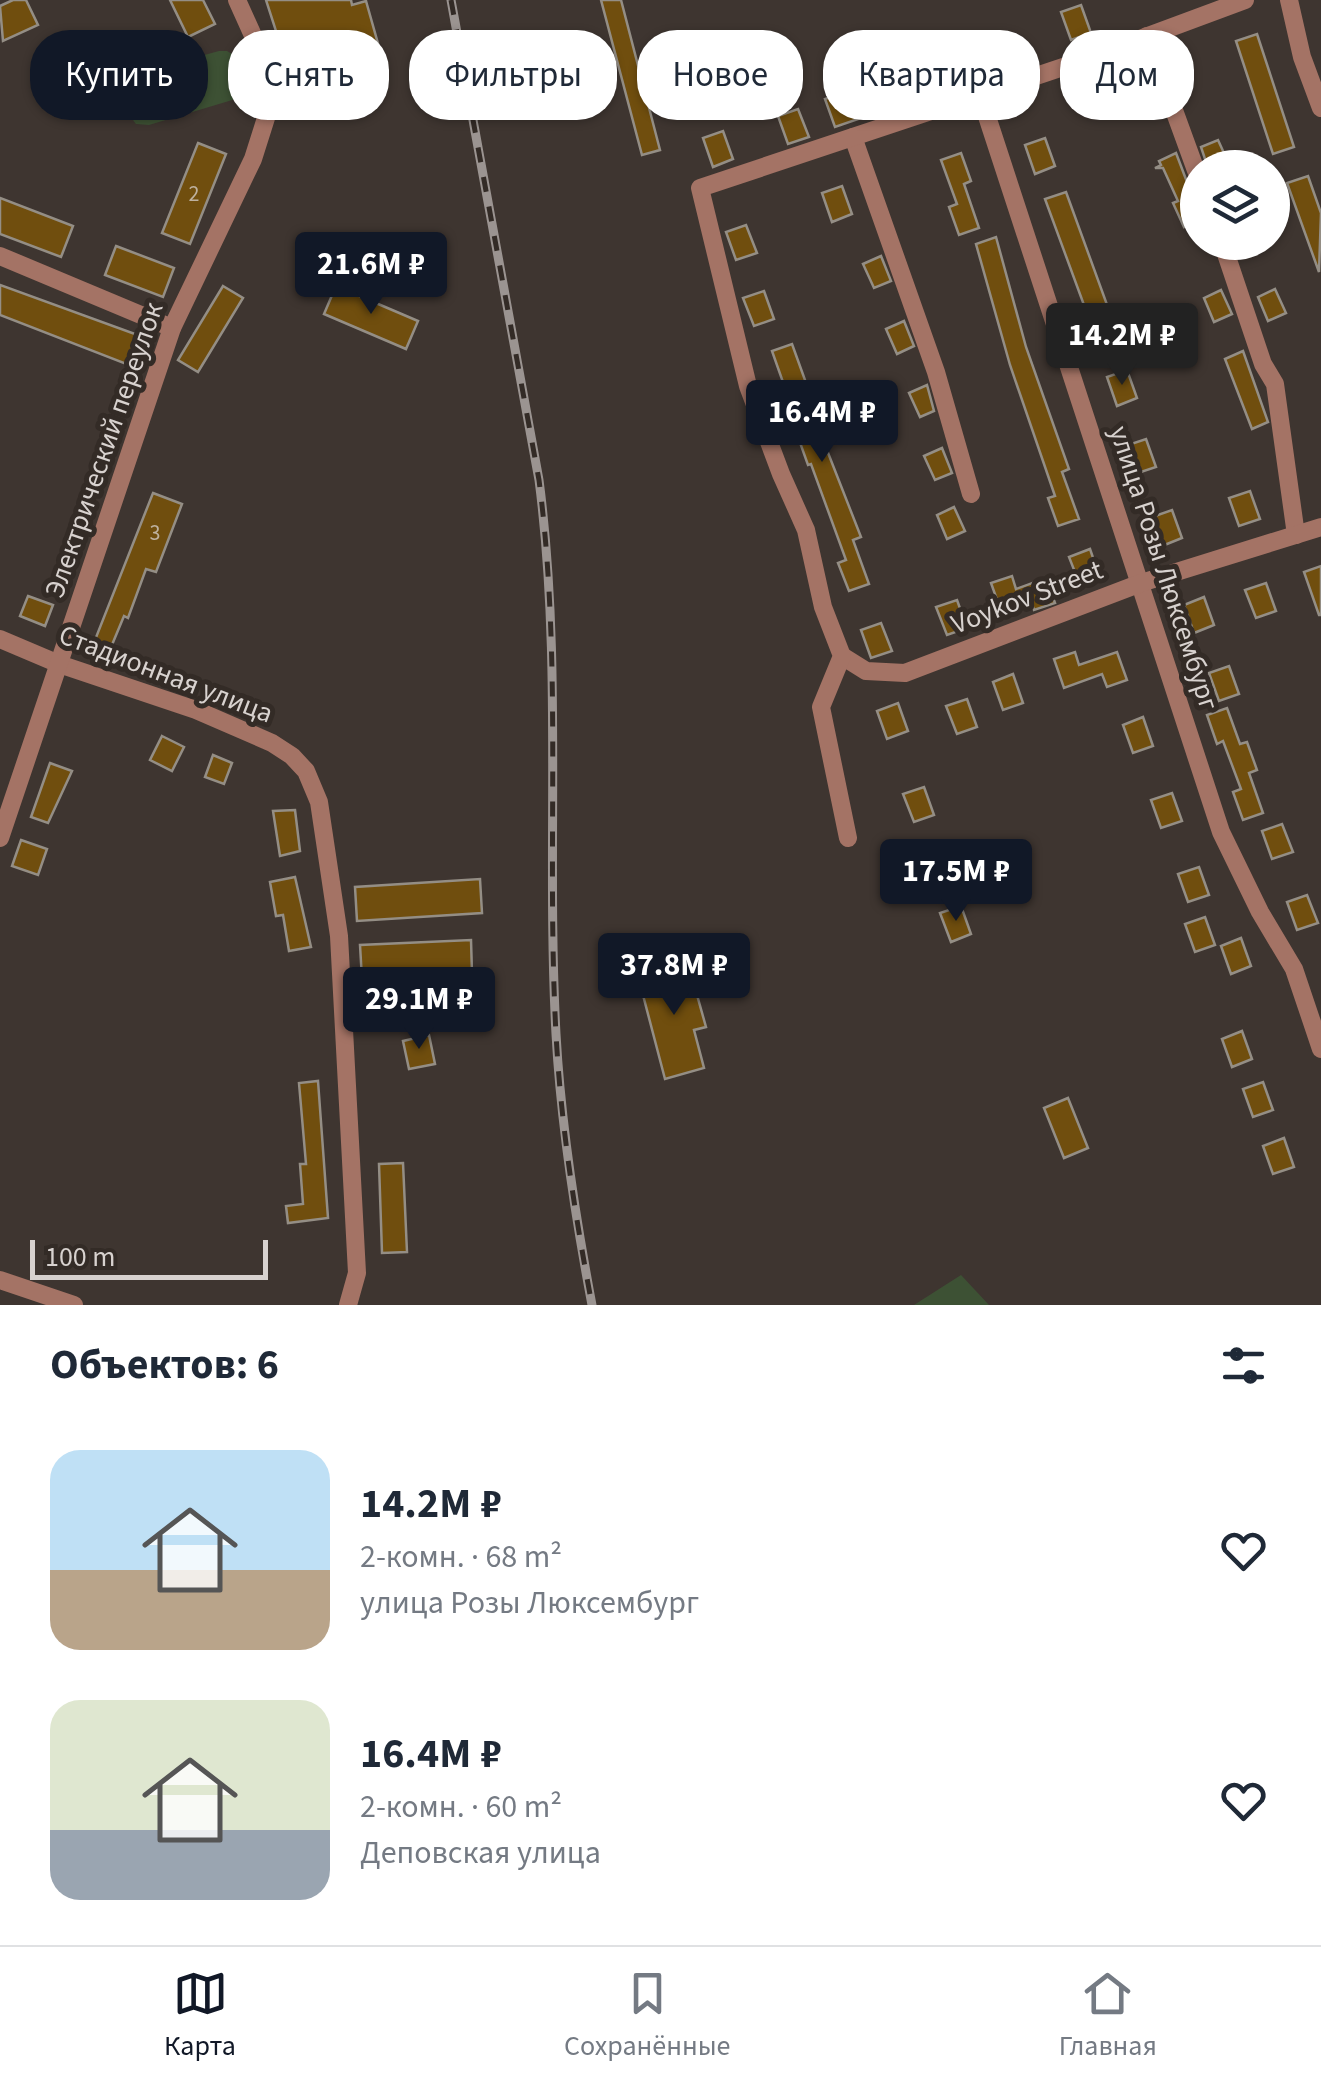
<!DOCTYPE html>
<html lang="ru">
<head>
<meta charset="utf-8">
<style>
  :root { --surface:#fff; --page:#f2f2f3; --text:#1f2937; --muted:#747a83; --line:#e0e1e3; --accent:#111827 }
  body { margin:0; font-family:"Source Sans 3",sans-serif; background:var(--page); color:var(--text); height:100vh; display:flex; flex-direction:column; font-size:38px; white-space:nowrap }
  * { box-sizing:border-box; margin:0 }
  p { font-size:32px; color:var(--muted) }
  .icon { flex:none; width:55px; height:55px; fill:none; stroke:currentColor; stroke-width:2; stroke-linecap:round; stroke-linejoin:round }
  .map { position:relative; height:1305px; overflow:hidden }
  .panel { display:flex; flex-direction:column; background:var(--surface); flex:1 }
  .panel>* { flex:none }
  .guide { position:absolute; left:30px; top:30px; width:1262px; height:90px; display:flex; gap:20px }
  .tools { position:absolute; left:1180px; top:150px; display:grid; gap:20px }
  .tools a { display:grid; place-items:center; width:110px; height:110px; border-radius:50%; background:var(--surface); box-shadow:0 2px 8px #0004; font-size:50px }
  .scale { position:absolute; left:30px; bottom:25px; width:238px; box-sizing:border-box; padding-left:10px; border:5px solid #d8d2cf; border-top:0; font-size:28px; line-height:35px; white-space:nowrap; color:#d8d2cf; -webkit-text-stroke:8px #332b26; paint-order:stroke }
  .price { position:absolute; translate:-50% -85px; padding:0 22px; border-radius:10px; background:var(--accent); color:#fff; font-size:32px; line-height:65px; filter:drop-shadow(0 2px 5px #0008) }
  .price::after { content:''; position:absolute; left:50%; top:60px; width:30px; height:22px; margin-left:-15px; background:inherit; clip-path:polygon(0 0,100% 0,50% 100%) }
  .price.current { background:#222; color:#fff }
  ul { padding:0; list-style:none }
  li { display:flex; align-items:center; gap:30px; height:250px; padding:0 50px }
  li span { display:grid; place-items:center; flex:none; width:280px; height:200px; border-radius:30px; color:#555 }
  li>.icon { margin-inline-start:auto }
  span .icon { width:120px; height:120px; fill:#fffc; stroke-width:1 }
  li b { font-size:42px }
  h2 { display:flex; justify-content:space-between; align-items:center; height:120px; padding:0 50px; font-size:42px }
  .chip { padding:0 35px; border-radius:40px; background:var(--surface); box-shadow:0 2px 8px #0004; font-size:35px; line-height:90px }
  .chip.current { background:var(--accent); color:#fff }
  .tabs { display:flex; justify-content:space-around; align-items:center; height:140px; border-top:2px solid var(--line); background:var(--surface); font-size:28px; color:var(--muted) }
  .tabs a { display:grid; justify-items:center; gap:5px }
  .tabs .current { color:var(--accent) }
  .map>svg:first-child { display:block }
</style>
</head>
<body>
<div class="map">
<svg width="1321" height="1305" viewBox="0 0 1321 1305">
  <rect width="100%" height="100%" fill="#3e3530"/>
  <g fill="#3d5134">
    <path d="M 219,51 L 227,51 L 239,58 L 245,85 L 239,98 L 149,125 L 136,124 C 125,111 120,86 134,74 Z"/>
    <path d="M 961,1275 L 989,1305 L 914,1305 Z"/>
  </g>
  <g fill="#704e0e" stroke="#948e85" stroke-width="2.5">
    <path d="M 13,0 L 26,0 L 38,25 L 3,41 L 0,6 Z"/>
    <path d="M 170,0 L 203,0 L 215,24 L 188,37 Z"/>
    <path d="M 266,0 L 351,0 L 352,5 L 366,1 L 386,72 L 356,81 L 361,97 L 303,115 Z"/>
    <path d="M 601,0 L 621,0 L 660,150 L 642,155 Z"/>
    <path d="M 1081,5 L 1091,33 L 1071,40 L 1061,12 Z"/>
    <path d="M 1257,34 L 1294,147 L 1273,154 L 1236,41 Z"/>
    <path d="M 1008,35 L 1018,63 L 997,71 L 987,43 Z"/>
    <path d="M 922,57 L 932,85 L 893,99 L 896,106 L 835,127 L 825,99 L 904,71 L 902,64 Z"/>
    <path d="M 1132,82 L 1142,110 L 1122,118 L 1112,89 Z"/>
    <path d="M 798,109 L 809,137 L 788,144 L 778,116 Z"/>
    <path d="M 723,131 L 733,159 L 713,167 L 703,138 Z"/>
    <path d="M 1045,138 L 1055,166 L 1035,174 L 1025,145 Z"/>
    <path d="M 1218,140 L 1229,164 L 1208,168 L 1201,147 Z"/>
    <path d="M 198,143 L 226,154 L 190,244 L 162,233 Z"/>
    <path d="M 961,153 L 971,181 L 964,184 L 979,228 L 959,235 L 949,207 L 957,204 L 941,160 Z"/>
    <path d="M 1176,153 L 1198,211 L 1198,221 L 1184,227 L 1173,203 L 1178,201 L 1163,168 L 1155,168 L 1161,165 L 1159,161 Z"/>
    <path d="M 1308,176 L 1321,213 L 1319,272 L 1287,183 Z"/>
    <path d="M 842,186 L 852,214 L 832,222 L 822,193 Z"/>
    <path d="M 1066,192 L 1122,346 L 1102,354 L 1045,199 Z"/>
    <path d="M 0,198 L 73,226 L 61,257 L 0,234 Z"/>
    <path d="M 746,225 L 757,253 L 736,260 L 726,232 Z"/>
    <path d="M 996,237 L 1026,347 L 1069,469 L 1062,472 L 1079,519 L 1058,526 L 1048,498 L 1055,496 L 1010,365 L 976,244 Z"/>
    <path d="M 116,246 L 174,268 L 163,297 L 105,275 Z"/>
    <path d="M 881,256 L 891,281 L 874,288 L 863,264 Z"/>
    <path d="M 0,285 L 146,338 L 134,367 L 0,315 Z"/>
    <path d="M 223,286 L 243,298 L 198,372 L 178,360 Z"/>
    <path d="M 336,286 L 418,321 L 406,349 L 324,314 Z"/>
    <path d="M 1275,289 L 1286,313 L 1268,321 L 1258,297 Z"/>
    <path d="M 1221,290 L 1232,314 L 1214,322 L 1204,298 Z"/>
    <path d="M 764,291 L 774,319 L 754,326 L 743,298 Z"/>
    <path d="M 904,321 L 914,346 L 897,354 L 886,329 Z"/>
    <path d="M 792,344 L 818,416 L 814,417 L 861,537 L 853,540 L 869,584 L 849,591 L 838,563 L 846,560 L 811,464 L 808,465 L 798,437 L 802,436 L 772,351 Z"/>
    <path d="M 1243,351 L 1268,422 L 1252,429 L 1225,359 Z"/>
    <path d="M 1127,370 L 1137,398 L 1117,406 L 1107,377 Z"/>
    <path d="M 927,385 L 934,411 L 920,417 L 909,393 Z"/>
    <path d="M 1146,439 L 1156,467 L 1135,474 L 1125,446 Z"/>
    <path d="M 942,448 L 952,473 L 935,480 L 924,456 Z"/>
    <path d="M 1250,491 L 1260,519 L 1239,526 L 1229,498 Z"/>
    <path d="M 153,493 L 182,504 L 156,572 L 146,569 L 128,618 L 124,616 L 109,652 L 93,645 Z"/>
    <path d="M 954,507 L 965,531 L 947,539 L 937,515 Z"/>
    <path d="M 1172,510 L 1182,538 L 1162,546 L 1152,517 Z"/>
    <path d="M 1090,549 L 1100,578 L 1080,585 L 1069,557 Z"/>
    <path d="M 1321,566 L 1321,615 L 1319,615 L 1304,572 Z"/>
    <path d="M 1012,576 L 1016,589 L 1046,578 L 1055,603 L 1034,610 L 1031,601 L 1001,611 L 991,583 Z"/>
    <path d="M 1266,583 L 1276,611 L 1256,618 L 1245,590 Z"/>
    <path d="M 28,596 L 53,605 L 45,626 L 20,616 Z"/>
    <path d="M 1204,597 L 1214,625 L 1194,633 L 1184,605 Z"/>
    <path d="M 957,600 L 967,628 L 947,635 L 936,607 Z"/>
    <path d="M 881,623 L 892,651 L 871,658 L 861,630 Z"/>
    <path d="M 1075,652 L 1079,665 L 1117,652 L 1127,680 L 1107,687 L 1102,674 L 1064,688 L 1054,659 Z"/>
    <path d="M 1229,666 L 1239,694 L 1219,701 L 1209,673 Z"/>
    <path d="M 1013,674 L 1023,703 L 1003,710 L 993,682 Z"/>
    <path d="M 967,699 L 977,727 L 957,734 L 946,706 Z"/>
    <path d="M 898,703 L 908,731 L 887,739 L 877,711 Z"/>
    <path d="M 1227,708 L 1240,744 L 1247,742 L 1257,770 L 1249,773 L 1263,813 L 1243,820 L 1233,792 L 1241,789 L 1223,741 L 1217,744 L 1207,715 Z"/>
    <path d="M 1143,717 L 1153,746 L 1133,753 L 1123,725 Z"/>
    <path d="M 162,736 L 184,747 L 172,771 L 150,760 Z"/>
    <path d="M 213,755 L 232,763 L 224,784 L 205,777 Z"/>
    <path d="M 50,763 L 72,771 L 48,823 L 31,817 Z"/>
    <path d="M 924,787 L 934,815 L 914,822 L 903,794 Z"/>
    <path d="M 1172,793 L 1182,821 L 1161,828 L 1151,800 Z"/>
    <path d="M 295,810 L 300,851 L 280,856 L 273,811 Z"/>
    <path d="M 1282,824 L 1293,852 L 1272,859 L 1262,831 Z"/>
    <path d="M 21,840 L 47,849 L 38,875 L 12,866 Z"/>
    <path d="M 944,850 L 954,878 L 934,886 L 924,858 Z"/>
    <path d="M 1199,867 L 1209,895 L 1188,902 L 1178,874 Z"/>
    <path d="M 295,877 L 311,947 L 289,951 L 283,915 L 276,916 L 270,882 Z"/>
    <path d="M 480,879 L 482,913 L 357,921 L 355,887 Z"/>
    <path d="M 1307,895 L 1318,923 L 1297,930 L 1287,902 Z"/>
    <path d="M 961,906 L 971,934 L 951,942 L 940,913 Z"/>
    <path d="M 1205,917 L 1215,945 L 1195,952 L 1185,924 Z"/>
    <path d="M 1241,938 L 1251,966 L 1231,974 L 1221,946 Z"/>
    <path d="M 471,940 L 472,973 L 362,979 L 360,945 Z"/>
    <path d="M 688,963 L 706,1027 L 694,1030 L 704,1068 L 665,1079 L 638,976 Z"/>
    <path d="M 1242,1031 L 1252,1059 L 1232,1067 L 1222,1039 Z"/>
    <path d="M 429,1035 L 435,1064 L 409,1069 L 403,1041 Z"/>
    <path d="M 318,1081 L 328,1218 L 288,1223 L 286,1206 L 303,1204 L 300,1164 L 306,1164 L 299,1083 Z"/>
    <path d="M 1263,1082 L 1273,1110 L 1253,1117 L 1243,1089 Z"/>
    <path d="M 1068,1098 L 1088,1148 L 1064,1158 L 1044,1108 Z"/>
    <path d="M 1284,1138 L 1294,1167 L 1273,1174 L 1263,1146 Z"/>
    <path d="M 403,1163 L 407,1252 L 382,1253 L 379,1164 Z"/>
  </g>
  <g fill="none" stroke-linecap="round" stroke-linejoin="round">
    <g stroke="#a47365" stroke-width="18">
      <path d="M 1289,0 L 1302,57 L 1321,108"/>
      <path d="M 1147,36 L 1198,176"/>
      <path d="M 980,95 L 1221,832 L 1260,912 L 1294,969 L 1321,1049"/>
      <path d="M 853,137 L 936,372 L 971,494"/>
      <path d="M 1222,242 L 1263,364 L 1275,384 L 1296,535"/>
      <path d="M 0,256 L 172,328"/>
      <path d="M 0,639 L 59,664 L 196,710 L 272,743 L 292,756 L 306,771 L 319,802 L 339,936 L 357,1273 L 348,1305"/>
      <path d="M 842,656 L 866,671 L 905,673 L 1141,583 L 1321,527"/>
      <path d="M 0,838 L 172,328 L 253,159 L 266,118 L 264,60 L 237,0"/>
      <path d="M 848,838 L 821,707 L 842,656 L 823,607 L 806,530 L 781,474 L 748,386 L 700,188 L 1078,62 L 1245,0"/>
      <path d="M 0,1280 L 74,1305"/>
    </g>
    <g stroke="#9b9491" stroke-width="9">
      <path id="rail" d="M 451,0 L 539,480 C 563,665 546,849 556,1034 C 561,1126 575,1215 592,1305"/>
    </g>
    <use href="#rail" stroke="#332b26" stroke-width="5" stroke-dasharray="15" stroke-linecap="butt"/>
  </g>
  <g text-anchor="middle" dominant-baseline="central" stroke-width="10" stroke-linejoin="round" paint-order="stroke">
    <g font-size="22" fill="#beb19f">
      <text x="194" y="194">2</text>
      <text x="155" y="533">3</text>
    </g>
    <g font-size="28" fill="#d8d2cf" stroke="#332b26">
      <text transform="translate(104 450) rotate(-71)">Электрический переулок</text>
      <text transform="translate(1164 568) rotate(72)">улица Розы Люксембург</text>
      <text transform="translate(1027 597) rotate(-21)">Voykov Street</text>
      <text transform="translate(166 674) rotate(21)">Стадионная улица</text>
    </g>
  </g>
</svg>
<div class="tools">
<a><svg class="icon" aria-label="layers" viewBox="0 0 24 24"><path d="M12 4l9 5-9 5-9-5zM3 14l9 5 9-5"/></svg></a>
</div>
<div class="scale">100 m</div>
<b class="price" style="left:371px;top:317px">21.6M ₽</b>
<b class="price current" style="left:1122px;top:388px">14.2M ₽</b>
<b class="price" style="left:822px;top:465px">16.4M ₽</b>
<b class="price" style="left:956px;top:924px">17.5M ₽</b>
<b class="price" style="left:674px;top:1018px">37.8M ₽</b>
<b class="price" style="left:419px;top:1052px">29.1M ₽</b>
<div class="guide">
<a class="chip current">Купить</a>
<a class="chip">Снять</a>
<a class="chip">Фильтры</a>
<a class="chip">Новое</a>
<a class="chip">Квартира</a>
<a class="chip">Дом</a>
</div>
</div>
<section class="panel">
<h2>Объектов: 6<svg class="icon" aria-label="filters" viewBox="0 0 24 24"><path d="M4 7h16M4 17h16"/><circle cx="9" cy="7" r="2"/><circle cx="15" cy="17" r="2"/></svg></h2>
<ul>
<li><span style="background:linear-gradient(#bfe0f5 60%,#b9a48a 0)"><svg class="icon" aria-label="home" viewBox="0 0 24 24"><path d="M3 11l9-7 9 7M6 9v11h12V9"/></svg></span><div><b>14.2M ₽</b><p>2-комн. · 68 m²</p><p>улица Розы Люксембург</p></div><svg class="icon" aria-label="heart" viewBox="0 0 24 24"><path d="M12 20l-8-8c-3-5 5-10 8-4 3-6 11-1 8 4z"/></svg></li>
<li><span style="background:linear-gradient(#dfe7d0 65%,#9aa5b1 0)"><svg class="icon" aria-label="home" viewBox="0 0 24 24"><path d="M3 11l9-7 9 7M6 9v11h12V9"/></svg></span><div><b>16.4M ₽</b><p>2-комн. · 60 m²</p><p>Деповская улица</p></div><svg class="icon" aria-label="heart" viewBox="0 0 24 24"><path d="M12 20l-8-8c-3-5 5-10 8-4 3-6 11-1 8 4z"/></svg></li>
</ul>
</section>
<nav class="tabs">
<a class="current"><svg class="icon" aria-label="map" viewBox="0 0 24 24"><path d="M3 6l6-2 6 2 6-2v14l-6 2-6-2-6 2zM9 4v14M15 6v14"/></svg>Карта</a>
<a><svg class="icon" aria-label="saved" viewBox="0 0 24 24"><path d="M7 4h10v16l-5-4-5 4z"/></svg>Сохранённые</a>
<a><svg class="icon" aria-label="home" viewBox="0 0 24 24"><path d="M3 11l9-7 9 7M6 9v11h12V9"/></svg>Главная</a>
</nav>
</body>
</html>
